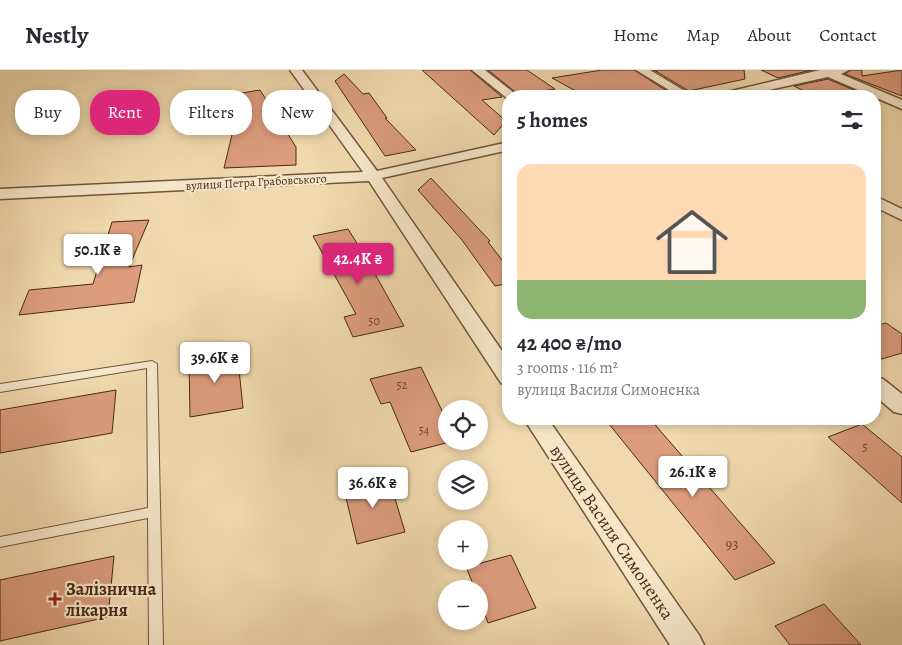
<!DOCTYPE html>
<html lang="en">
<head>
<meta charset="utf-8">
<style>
  :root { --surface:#fff; --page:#f7f7f7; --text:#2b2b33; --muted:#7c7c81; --line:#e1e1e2; --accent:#db2777 }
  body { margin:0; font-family:Alegreya,serif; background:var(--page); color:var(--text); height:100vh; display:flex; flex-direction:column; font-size:19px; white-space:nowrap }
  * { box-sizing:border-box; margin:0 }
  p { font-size:16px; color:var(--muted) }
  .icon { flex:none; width:28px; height:28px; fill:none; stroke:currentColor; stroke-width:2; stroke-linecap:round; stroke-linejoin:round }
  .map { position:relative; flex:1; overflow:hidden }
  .details { position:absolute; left:502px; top:20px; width:379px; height:335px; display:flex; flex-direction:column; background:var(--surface); border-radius:20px; box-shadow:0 2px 8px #0003 }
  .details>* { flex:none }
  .guide { position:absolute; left:15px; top:20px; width:412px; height:45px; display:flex; gap:10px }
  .controls { position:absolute; left:438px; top:330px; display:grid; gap:10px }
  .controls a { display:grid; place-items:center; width:50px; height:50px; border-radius:50%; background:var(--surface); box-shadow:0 2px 8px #0003; font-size:25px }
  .price { position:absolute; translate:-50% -42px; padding:0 11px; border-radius:5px; background:#fff; color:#222; font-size:16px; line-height:32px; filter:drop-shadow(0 1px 2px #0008) }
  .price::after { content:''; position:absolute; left:50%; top:30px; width:15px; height:11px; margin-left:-8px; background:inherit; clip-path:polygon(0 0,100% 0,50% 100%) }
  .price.on { background:var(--accent); color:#fff }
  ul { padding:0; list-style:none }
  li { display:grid; align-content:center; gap:10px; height:265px; padding:0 15px }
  li span { display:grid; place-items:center; height:155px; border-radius:15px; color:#555 }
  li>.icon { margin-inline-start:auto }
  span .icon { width:90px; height:90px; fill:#fffc; stroke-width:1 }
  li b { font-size:21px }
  h2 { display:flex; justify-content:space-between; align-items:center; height:60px; padding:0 15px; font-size:21px }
  .tag { padding:0 18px; border-radius:20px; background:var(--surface); box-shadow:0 2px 8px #0003; font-size:18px; line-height:45px }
  .tag.on { background:var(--accent); color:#fff }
  header { display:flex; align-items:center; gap:30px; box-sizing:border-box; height:70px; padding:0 25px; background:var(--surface); border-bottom:1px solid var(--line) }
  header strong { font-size:24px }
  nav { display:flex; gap:28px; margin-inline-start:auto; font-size:18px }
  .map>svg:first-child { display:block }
</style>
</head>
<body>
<header>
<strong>Nestly</strong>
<nav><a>Home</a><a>Map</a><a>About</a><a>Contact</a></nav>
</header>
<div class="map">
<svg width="902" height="575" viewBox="0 0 902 575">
  <rect width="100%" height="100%" fill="#f0d9ae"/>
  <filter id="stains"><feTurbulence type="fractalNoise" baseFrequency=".004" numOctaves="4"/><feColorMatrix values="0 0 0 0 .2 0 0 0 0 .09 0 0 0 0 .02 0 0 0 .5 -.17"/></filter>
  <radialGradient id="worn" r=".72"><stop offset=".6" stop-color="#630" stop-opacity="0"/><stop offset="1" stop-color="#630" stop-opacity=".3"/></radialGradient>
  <g fill="#dc9c7d" stroke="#462a12">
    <path d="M 422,0 L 470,0 L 502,27 L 482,30 L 506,51 L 494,65 Z"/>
    <path d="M 488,0 L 527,0 L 555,19 L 519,25 Z"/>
    <path d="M 602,0 L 634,0 L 673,25 L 585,26 L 552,8 Z"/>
    <path d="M 654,0 L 744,0 L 745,9 L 689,21 Z"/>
    <path d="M 761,0 L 812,0 L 778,8 Z"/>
    <path d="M 851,0 L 862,0 L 862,6 L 902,0 L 902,26 L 845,4 Z"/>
    <path d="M 344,4 L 363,24 L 369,23 L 387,48 L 385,48 L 416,80 L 385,86 L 335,11 Z"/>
    <path d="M 828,9 L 868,26 L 807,26 L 806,22 L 794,16 Z"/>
    <path d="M 260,20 L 296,77 L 296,95 L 224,98 L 242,23 Z"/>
    <path d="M 431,108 L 490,171 L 488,172 L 509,199 L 509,213 L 495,216 L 462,170 L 418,120 Z"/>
    <path d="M 149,150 L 129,197 L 142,195 L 134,232 L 19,245 L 29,220 L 93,214 L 112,152 Z"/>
    <path d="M 348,159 L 365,186 L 404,256 L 353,267 L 344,247 L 356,244 L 313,166 Z"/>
    <path d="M 886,253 L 902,264 L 902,283 L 875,291 L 875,256 Z"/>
    <path d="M 237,280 L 243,338 L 190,347 L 189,288 Z"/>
    <path d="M 421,297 L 446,349 L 446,373 L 411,382 L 390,332 L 381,334 L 370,309 Z"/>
    <path d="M 116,320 L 112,363 L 0,383 L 0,340 Z"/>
    <path d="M 605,349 L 650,349 L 775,493 L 735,510 Z"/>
    <path d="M 862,354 L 902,387 L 902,433 L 828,367 Z"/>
    <path d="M 388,405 L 405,462 L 357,474 L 343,415 Z"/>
    <path d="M 511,485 L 536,538 L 488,553 L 479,528 L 479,519 L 475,519 L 466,497 Z"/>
    <path d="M 114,486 L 108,547 L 0,571 L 0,510 Z"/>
    <path d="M 824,534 L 861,575 L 790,575 L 775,556 Z"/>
  </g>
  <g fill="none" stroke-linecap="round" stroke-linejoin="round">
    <g stroke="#705639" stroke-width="2">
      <path id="lane" d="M 152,291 L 157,294 L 163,575 L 149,575 L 148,448 L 0,477 L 0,467 L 148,438 L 147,298 L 0,322 L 0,314 Z"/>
    </g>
    <g stroke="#705639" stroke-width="3">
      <g id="street">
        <path d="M 290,0 L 302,0 L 377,101 L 509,72 L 509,80 L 382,108 L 509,291 L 509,315 L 501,313 L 369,111 L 0,129 L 0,119 L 363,102 Z"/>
        <path d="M 472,0 L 485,0 L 518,26 L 509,26 L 508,29 Z"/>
        <path d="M 636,0 L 650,0 L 693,26 L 679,26 Z"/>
        <path d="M 820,0 L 849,0 L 841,4 L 902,30 L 902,39 L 828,7 L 742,26 L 721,26 L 723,23 Z"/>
        <path d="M 875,126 L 902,139 L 902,150 L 875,137 Z"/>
        <path d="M 875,307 L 883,309 L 902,324 L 902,344 L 894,342 L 875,326 Z"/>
        <path d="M 524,349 L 548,349 L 699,565 L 704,575 L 670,575 Z"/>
      </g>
    </g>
    <use href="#lane" fill="#f5e6ca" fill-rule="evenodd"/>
    <use href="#street" fill="#f5e6ca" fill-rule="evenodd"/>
  </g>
  <path fill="#8f2418" stroke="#f5e6ca" stroke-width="2" d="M52.5 521.5h5v5h5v5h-5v5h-5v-5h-5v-5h5z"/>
  <g text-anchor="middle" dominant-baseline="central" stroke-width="4.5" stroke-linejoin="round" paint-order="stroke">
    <g font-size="12" fill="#462a12" stroke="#f5e6ca">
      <text transform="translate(256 112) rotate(-3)">вулиця Петра Грабовського</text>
    </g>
    <g font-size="12" fill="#6c462d">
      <text x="374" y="251">50</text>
      <text x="402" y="315">52</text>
      <text x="424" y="360">54</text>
      <text x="865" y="377">5</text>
    </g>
    <g font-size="15" fill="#6c462d">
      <text x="732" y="474">93</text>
    </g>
    <g font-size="18" fill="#462a12" stroke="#f5e6ca">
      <text transform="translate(612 462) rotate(56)">вулиця Василя Симоненка</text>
    </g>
    <g font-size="18" font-weight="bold" fill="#462a12" stroke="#f5e6ca" text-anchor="start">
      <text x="66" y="519">Залізнична<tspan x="66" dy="21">лікарня</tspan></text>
    </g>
  </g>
  <rect width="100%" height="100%" filter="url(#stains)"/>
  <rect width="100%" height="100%" fill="url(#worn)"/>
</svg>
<div class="controls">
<a><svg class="icon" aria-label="locate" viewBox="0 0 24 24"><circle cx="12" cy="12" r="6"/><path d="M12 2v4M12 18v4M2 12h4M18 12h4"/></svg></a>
<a><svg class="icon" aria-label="layers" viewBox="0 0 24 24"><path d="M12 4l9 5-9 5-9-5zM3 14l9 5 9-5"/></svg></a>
<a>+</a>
<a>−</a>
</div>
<b class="price" style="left:98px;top:206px">50.1K ₴</b>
<b class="price on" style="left:358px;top:215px">42.4K ₴</b>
<b class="price" style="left:215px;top:314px">39.6K ₴</b>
<b class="price" style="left:693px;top:428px">26.1K ₴</b>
<b class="price" style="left:373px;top:439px">36.6K ₴</b>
<div class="guide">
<a class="tag">Buy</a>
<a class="tag on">Rent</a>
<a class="tag">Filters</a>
<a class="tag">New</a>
</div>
<section class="details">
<h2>5 homes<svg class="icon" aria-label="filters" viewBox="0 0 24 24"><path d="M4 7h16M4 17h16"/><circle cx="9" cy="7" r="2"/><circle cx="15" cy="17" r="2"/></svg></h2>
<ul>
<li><span style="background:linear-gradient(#ffd9b3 75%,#8fb573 0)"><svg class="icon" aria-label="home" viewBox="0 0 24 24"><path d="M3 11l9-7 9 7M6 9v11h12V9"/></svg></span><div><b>42 400 ₴/mo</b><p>3 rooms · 116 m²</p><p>вулиця Василя Симоненка</p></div></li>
</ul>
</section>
</div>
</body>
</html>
